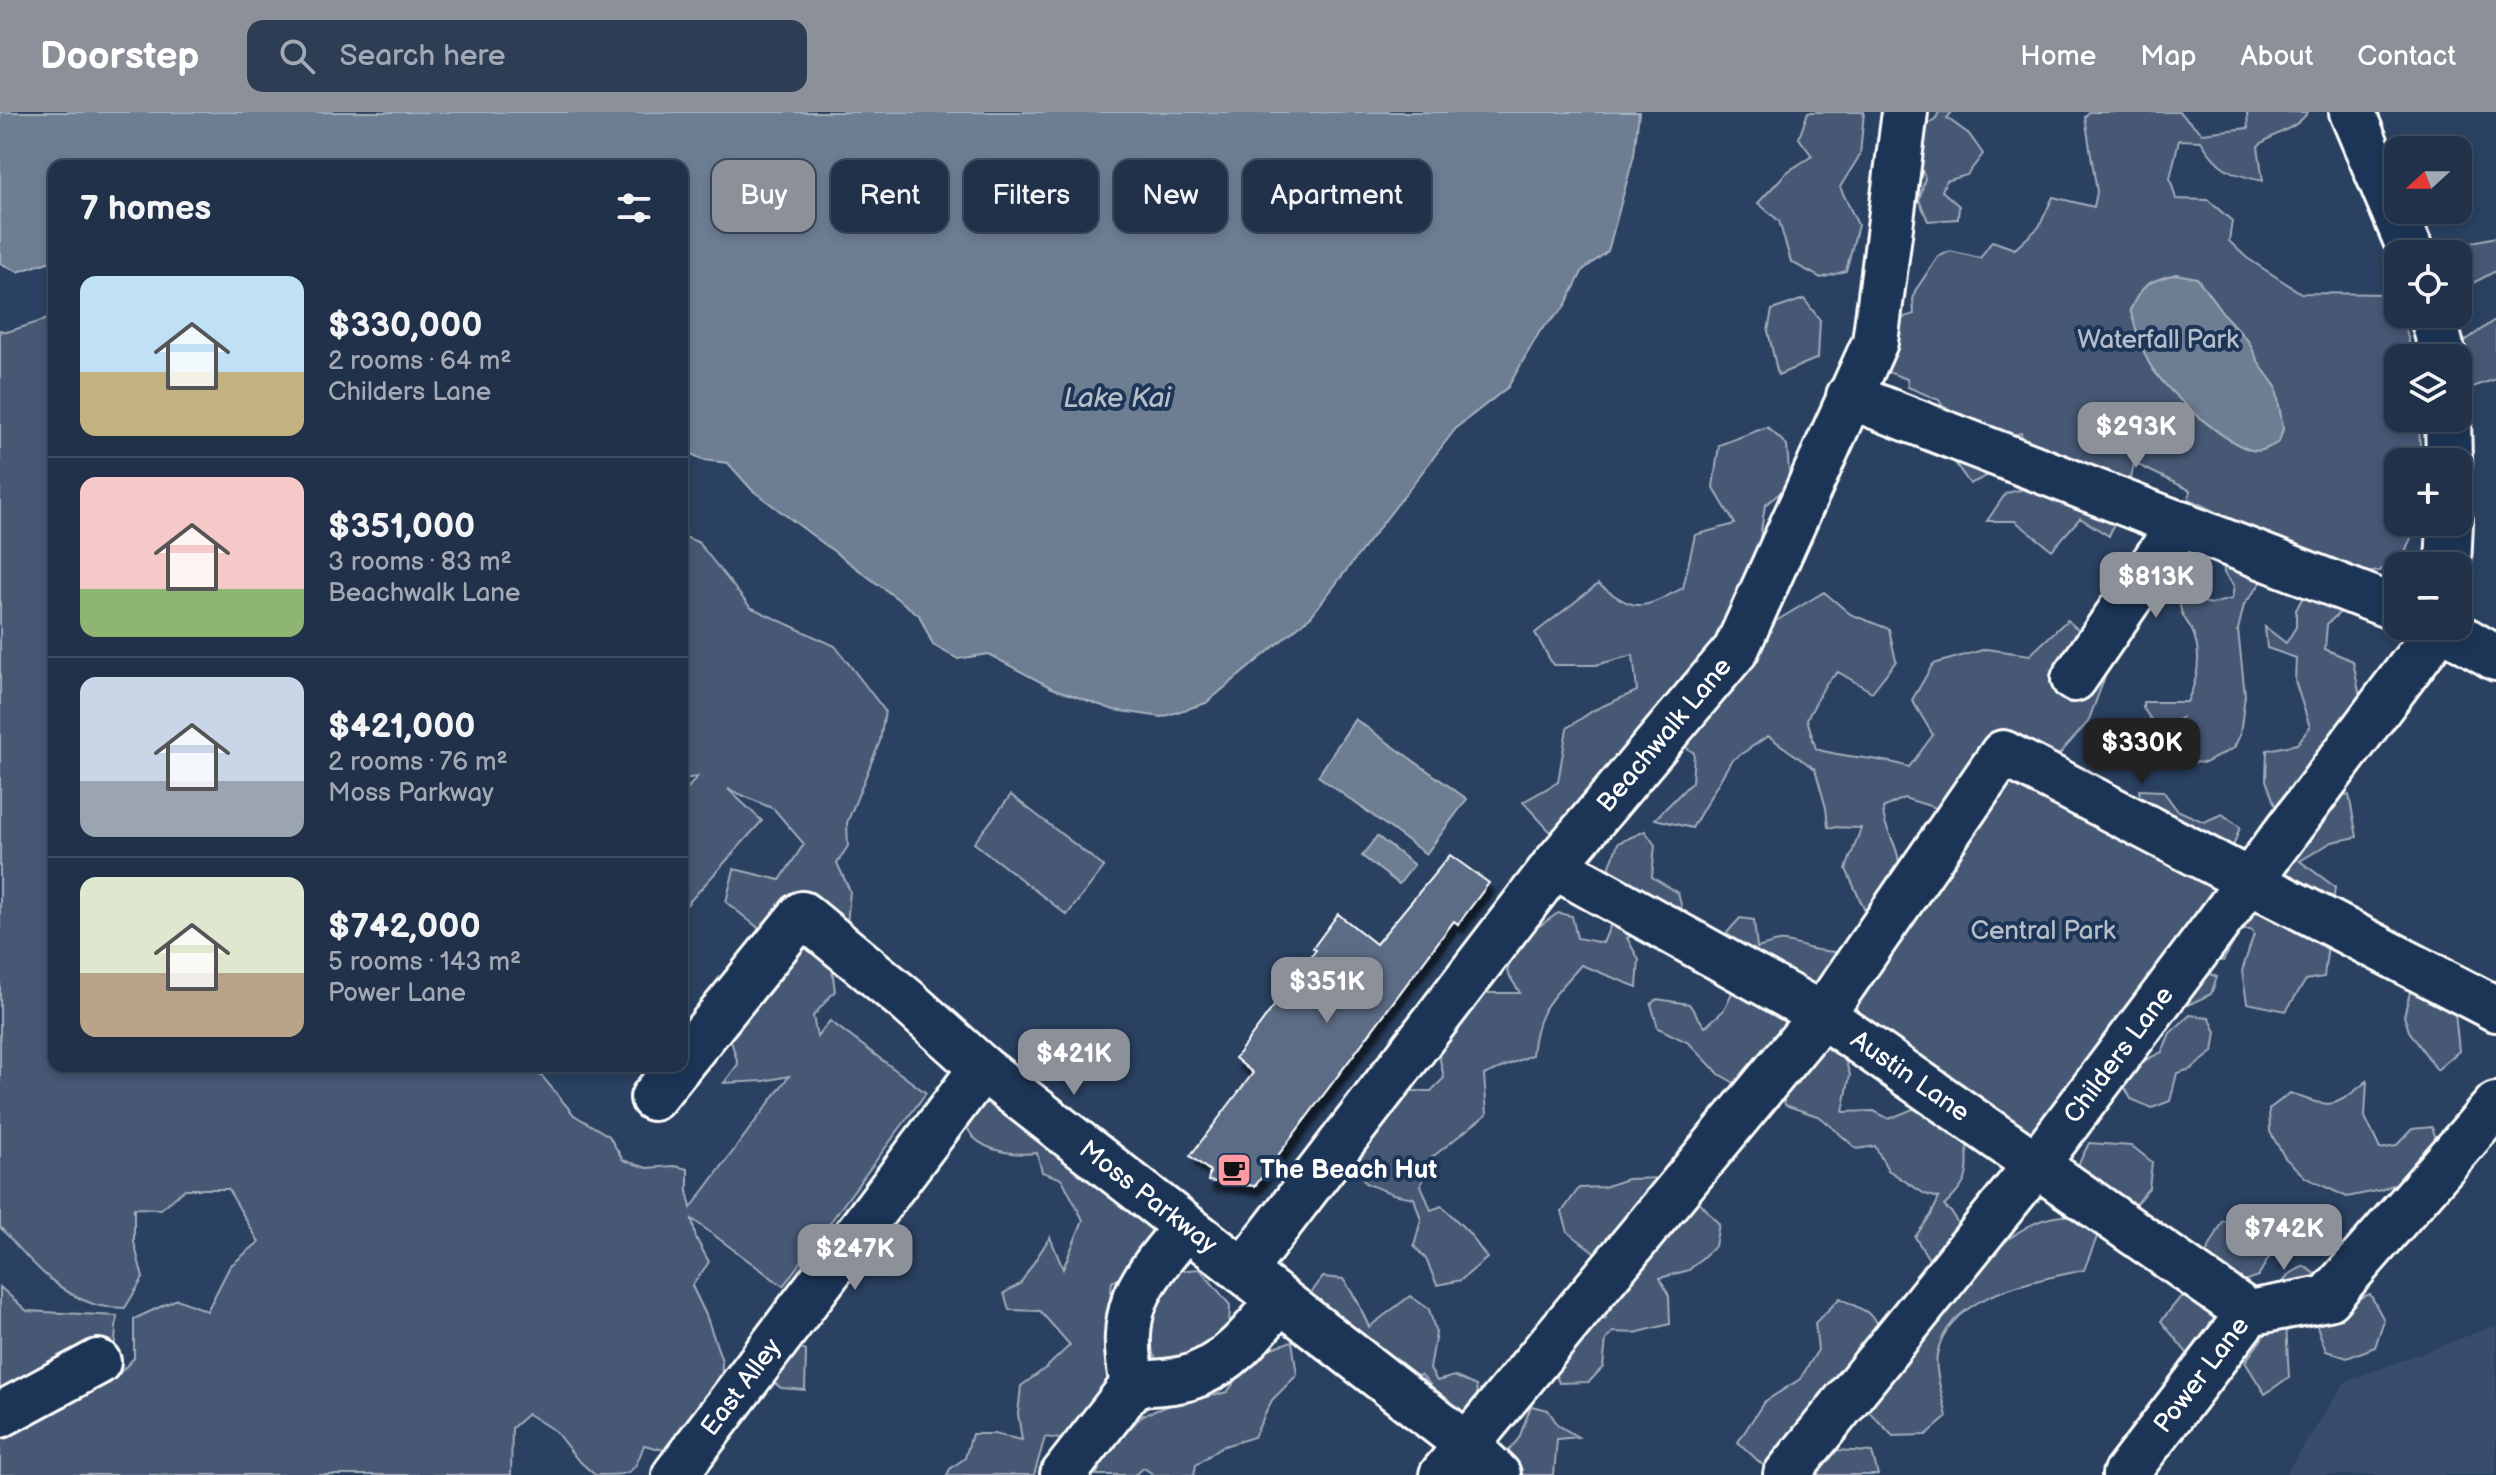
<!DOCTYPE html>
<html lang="en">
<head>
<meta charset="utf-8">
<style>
  :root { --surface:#203149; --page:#2d3d53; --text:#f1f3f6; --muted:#a2a9b4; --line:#3d4c61; --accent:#8c9099 }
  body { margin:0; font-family:"Balsamiq Sans",sans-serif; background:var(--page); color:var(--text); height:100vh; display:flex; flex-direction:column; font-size:30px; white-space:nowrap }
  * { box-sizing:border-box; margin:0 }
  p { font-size:26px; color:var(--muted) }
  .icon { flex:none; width:44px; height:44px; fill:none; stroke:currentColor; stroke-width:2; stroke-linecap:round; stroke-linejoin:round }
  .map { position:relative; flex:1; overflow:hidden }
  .side { position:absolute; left:48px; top:48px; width:640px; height:912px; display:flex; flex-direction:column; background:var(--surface); border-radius:16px; box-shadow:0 4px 12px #0003,0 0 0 2px var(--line) }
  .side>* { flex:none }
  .top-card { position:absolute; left:712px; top:48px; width:760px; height:72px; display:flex; gap:16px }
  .needle { width:52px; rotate:249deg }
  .fabs { position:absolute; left:2384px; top:24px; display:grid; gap:16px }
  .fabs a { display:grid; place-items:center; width:88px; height:88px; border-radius:16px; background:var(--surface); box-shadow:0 4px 12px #0003,0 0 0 2px var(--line); font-size:40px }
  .price { position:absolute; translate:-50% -68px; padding:0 18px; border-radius:16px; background:var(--accent); color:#fff; font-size:26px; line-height:52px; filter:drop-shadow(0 2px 4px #0008) }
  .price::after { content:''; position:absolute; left:50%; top:48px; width:24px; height:18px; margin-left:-12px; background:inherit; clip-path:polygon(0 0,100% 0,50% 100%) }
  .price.on { background:#222; color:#fff }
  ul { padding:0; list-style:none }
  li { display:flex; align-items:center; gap:24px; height:200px; padding:0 32px }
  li+li { border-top:2px solid var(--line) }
  li span { display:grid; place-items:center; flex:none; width:224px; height:160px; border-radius:16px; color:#555 }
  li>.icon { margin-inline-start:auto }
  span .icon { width:96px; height:96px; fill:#fffc; stroke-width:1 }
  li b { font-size:34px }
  h2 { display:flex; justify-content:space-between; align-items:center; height:96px; padding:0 32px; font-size:34px }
  .tag { padding:0 28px; border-radius:16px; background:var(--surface); box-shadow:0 4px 12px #0003,0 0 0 2px var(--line); font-size:28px; line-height:72px }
  .tag.on { background:var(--accent); color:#fff }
  header { display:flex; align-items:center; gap:48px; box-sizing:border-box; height:112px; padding:0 40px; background:var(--accent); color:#fff }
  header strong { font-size:38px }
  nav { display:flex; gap:44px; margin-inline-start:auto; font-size:28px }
  .search { width:560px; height:72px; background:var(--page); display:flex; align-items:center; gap:20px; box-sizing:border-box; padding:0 28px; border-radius:16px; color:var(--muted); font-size:30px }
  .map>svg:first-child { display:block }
</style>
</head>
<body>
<header>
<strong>Doorstep</strong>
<div class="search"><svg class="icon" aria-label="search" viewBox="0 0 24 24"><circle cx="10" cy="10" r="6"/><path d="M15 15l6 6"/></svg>Search here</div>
<nav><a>Home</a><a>Map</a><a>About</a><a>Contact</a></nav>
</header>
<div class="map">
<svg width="2496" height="1363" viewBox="0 0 2496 1363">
  <defs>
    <filter id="shadow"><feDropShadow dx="5" dy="9" stdDeviation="2" flood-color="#0009"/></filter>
  </defs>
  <rect width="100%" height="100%" fill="#2a4161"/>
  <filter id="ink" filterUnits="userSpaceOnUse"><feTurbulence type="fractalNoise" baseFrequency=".0125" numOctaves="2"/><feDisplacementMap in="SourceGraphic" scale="16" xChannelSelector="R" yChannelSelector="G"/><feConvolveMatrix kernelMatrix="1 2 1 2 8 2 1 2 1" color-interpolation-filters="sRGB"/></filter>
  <g filter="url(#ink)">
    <path fill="#394e6c" d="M 2496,1213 L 2496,1363 L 2285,1363 L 2345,1270 Z"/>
    <g fill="#465975" stroke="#a2acba" stroke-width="2">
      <path d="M 1808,0 L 1864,0 L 1860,43 L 1840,75 L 1858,113 L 1846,159 L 1821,166 L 1791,150 L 1779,109 L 1758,91 L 1787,60 L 1812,44 L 1799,26 Z"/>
      <path d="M 1939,0 L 1952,0 L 1947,6 L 1969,22 L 1983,42 L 1967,63 L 1946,69 L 1942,79 L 1959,94 L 1958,107 L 1928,109 L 1919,88 L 1925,66 L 1921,56 L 1917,20 L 1936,6 Z"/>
      <path d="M 2089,0 L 2179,0 L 2202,21 L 2248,16 L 2247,0 L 2308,0 C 2295,19 2276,19 2258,34 L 2263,69 C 2232,63 2218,57 2201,29 L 2179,28 L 2170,66 L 2176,87 L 2208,88 L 2232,109 L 2229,129 L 2247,146 L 2301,181 L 2397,182 L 2398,202 L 2402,202 L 2413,246 L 2398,246 L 2398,306 L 2419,306 L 2420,335 L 2432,345 L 2433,350 L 2398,350 L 2398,410 L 2420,410 C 2415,422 2407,429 2405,442 L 2396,441 L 2380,459 L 2365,461 L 2346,495 L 2327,512 L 2325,537 L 2353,549 L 2361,590 L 2337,681 L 2349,683 L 2357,725 L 2332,730 L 2300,749 L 2335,775 L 2324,865 L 2306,868 L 2286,899 L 2247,891 L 2242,859 L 2254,822 L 2252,818 L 2241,818 L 2223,849 L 2211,847 L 2200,857 L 2217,865 L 2211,882 L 2177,898 L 2139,951 L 2162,940 L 2170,921 L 2190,903 L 2209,905 L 2216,920 L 2213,940 L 2191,957 L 2177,961 L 2170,989 L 2152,996 L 2131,987 L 2121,968 L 2028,1035 L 1838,902 L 1969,706 L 1904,686 L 1883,696 C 1883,717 1897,730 1899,750 C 1902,774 1883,793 1870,810 L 1846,757 L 1861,716 L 1828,715 L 1826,696 L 1815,657 L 1768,624 L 1731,649 L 1692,716 L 1655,707 L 1692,670 L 1694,641 L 1649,610 L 1556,726 L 1523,690 L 1558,670 L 1567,616 L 1594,598 L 1637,579 L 1633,543 L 1596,553 L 1553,553 L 1535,521 L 1598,472 C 1638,501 1640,498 1683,476 L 1695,423 L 1735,412 L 1713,375 L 1719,333 L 1767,315 L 1787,333 L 1790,373 L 1765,393 L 1759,433 L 1776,509 L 1824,480 L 1850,502 L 1889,517 L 1896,549 L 1872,580 L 1838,560 L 1826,571 L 1807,607 L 1816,637 C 1847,647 1877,644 1909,655 L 1933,623 L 1912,588 L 1933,552 L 1986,537 L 2030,543 L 2067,508 L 2112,546 L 2088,610 L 2035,670 L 2142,698 L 2139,678 L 2163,679 L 2177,698 L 2204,710 L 2222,702 L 2240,715 L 2234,732 L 2228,770 L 2281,710 L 2266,668 L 2267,638 L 2297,632 L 2310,615 L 2295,569 L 2296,546 L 2267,536 L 2265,515 L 2286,531 L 2296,515 L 2296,498 L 2306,479 L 2266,464 L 2244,493 L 2238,518 L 2245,583 L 2240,623 L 2234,636 L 2205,651 L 2181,649 L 2169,628 L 2181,606 L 2159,619 L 2143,596 L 2143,590 L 2187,590 C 2196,571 2202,548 2195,526 C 2189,507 2178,506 2180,484 L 2211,492 L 2232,487 L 2234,474 L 2224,461 L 2222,403 L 2189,387 L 2190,378 L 2134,351 L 2129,378 L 2109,424 L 2080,406 L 2052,438 L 2015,409 L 1987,409 L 2006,381 L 2034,375 L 2021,321 L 2004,325 L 1991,362 L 1970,372 L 1951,345 L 1950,306 L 1939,288 L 1908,275 L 1907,267 L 1885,259 L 1875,230 L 1905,205 L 1914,202 L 1913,188 L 1915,179 L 1938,145 L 1950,139 L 1980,146 L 1992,129 L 2015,137 L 2039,115 L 2053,85 L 2094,95 L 2097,80 L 2085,5 Z"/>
      <path d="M 2496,125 L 2496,159 L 2458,179 L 2458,151 L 2462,132 Z"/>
      <path d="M 1804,187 L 1820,208 L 1818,246 L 1778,263 L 1768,219 L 1772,198 Z"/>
      <path d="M 54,205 L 54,954 L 519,954 L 520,957 L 542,964 L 574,1003 L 609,1024 L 623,1048 L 647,1056 L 674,1054 L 688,1057 L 688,1083 L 691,1096 L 789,964 L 764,969 L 724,971 L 738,952 L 726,912 L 767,823 L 726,790 L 734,757 L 780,768 L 804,732 L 774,697 L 728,677 L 762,709 L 682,798 L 682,683 L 697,665 L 682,667 L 682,424 L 698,430 L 750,495 L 835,534 L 885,599 L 880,629 L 847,711 L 848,734 L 837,751 L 850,779 L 846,824 L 828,826 L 835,879 L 813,904 L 817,925 L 830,909 L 926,981 L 783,1174 L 692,1107 L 696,1126 L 709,1150 L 692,1174 L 706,1203 L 722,1249 L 721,1287 L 672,1340 L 644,1333 C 633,1363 633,1363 595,1363 L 577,1347 L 555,1319 L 528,1302 L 512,1316 L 511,1363 L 0,1363 L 0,1175 L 27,1199 L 117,1204 L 112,1269 L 134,1246 L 134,1207 L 177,1187 L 207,1199 L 230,1154 L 259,1130 L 228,1077 L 185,1077 L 161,1097 L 134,1096 L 134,1130 L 143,1166 L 125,1196 C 115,1195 103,1196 93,1192 C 54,1179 27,1145 0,1115 L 0,218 L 7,220 Z"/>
      <path d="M 2496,207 L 2496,267 L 2467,277 L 2454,237 Z"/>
      <path d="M 1011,683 L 1104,755 L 1067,803 L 974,731 Z"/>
      <path d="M 1645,719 L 1655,733 L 1652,765 L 1678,781 L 1683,801 L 1627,826 L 1639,848 L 1637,875 L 1581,853 C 1552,887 1536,896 1532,943 L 1484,963 L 1487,1002 L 1431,1046 L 1421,1073 L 1431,1098 L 1442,1094 L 1469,1121 L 1487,1146 L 1461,1168 L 1437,1173 L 1426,1147 L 1414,1134 L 1421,1108 L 1414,1086 L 1393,1082 L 1365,1071 L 1356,1050 L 1369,1014 L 1398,979 L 1431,979 L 1444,966 L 1437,934 L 1475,881 L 1520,881 L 1507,860 L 1515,831 L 1558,801 L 1572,804 L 1577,826 L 1603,831 L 1614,805 L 1615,776 L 1609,757 L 1618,731 Z"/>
      <path d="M 1740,806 L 1754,808 L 1757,836 C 1785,827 1782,828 1808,836 C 1818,839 1831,839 1842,841 L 1822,936 L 1842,938 L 1850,963 L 1843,1000 L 1874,999 L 1889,1007 L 1913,997 L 1934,995 L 1967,1027 C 1968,1064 1971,1068 1944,1094 L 1951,1100 L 1965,1124 L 1953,1137 L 1930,1149 L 1915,1125 L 1931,1103 L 1939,1086 L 1925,1082 L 1888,1058 L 1875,1034 L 1857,1037 L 1820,1005 L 1785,993 L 1780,969 L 1741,975 L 1719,962 L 1689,931 L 1658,916 L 1651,892 L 1657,887 L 1689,892 L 1705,915 L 1723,899 L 1737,871 L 1724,824 Z"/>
      <path d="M 2437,877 L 2455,901 L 2459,939 L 2437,958 L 2409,919 L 2404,904 L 2410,880 Z"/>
      <path d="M 2367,969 L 2365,1005 L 2380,1037 L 2396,1034 L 2412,1017 L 2432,1015 L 2441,1040 L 2421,1061 L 2381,1078 L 2347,1085 L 2306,1066 L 2285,1046 L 2270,1020 L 2269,997 L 2290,981 C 2331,997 2333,997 2367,969 Z"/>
      <path d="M 977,970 L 1029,980 L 1045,1033 L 1066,1036 L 1165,1115 L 1175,1159 L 1200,1157 L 1230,1193 L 1229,1216 L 1191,1250 L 1157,1248 L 1141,1221 L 1134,1160 L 1112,1170 L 1105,1223 L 1111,1269 L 1075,1329 L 1045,1325 L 1034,1363 L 947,1363 L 950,1357 L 965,1346 L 972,1322 L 994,1322 L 1022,1328 L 1018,1302 L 1021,1274 L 1047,1255 L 1070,1233 L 1040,1199 L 1009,1198 L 1004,1181 L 1020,1172 L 1050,1125 L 1063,1157 L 1083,1108 L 1062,1067 L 1042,1060 L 1037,1041 C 1016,1043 989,1041 973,1025 C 968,1019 964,1008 960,1001 Z"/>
      <path d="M 2089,1031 L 2132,1034 L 2152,1050 L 2149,1076 L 2133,1095 L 2099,1120 L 2084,1158 C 2035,1169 1947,1182 1937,1243 C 1934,1259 1944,1288 1947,1305 L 1926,1323 L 1893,1324 L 1837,1267 L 1834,1338 L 1872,1340 L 1878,1363 L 1811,1363 L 1769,1359 L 1738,1330 L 1764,1290 L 1800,1267 L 1818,1238 L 1815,1211 L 1840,1186 L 1867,1200 L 1904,1238 L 1916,1241 C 1945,1196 1994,1119 2050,1106 C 2057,1104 2067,1104 2075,1103 L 2075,1059 Z"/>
      <path d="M 1666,1066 L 1698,1088 L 1719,1112 L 1715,1134 L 1689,1158 L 1660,1166 L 1669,1184 L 1670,1212 L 1635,1221 L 1613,1220 L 1606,1228 L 1603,1255 L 1589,1270 L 1559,1271 L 1552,1255 L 1585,1212 L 1606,1206 L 1604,1176 L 1628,1155 L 1594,1140 L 1568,1120 L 1562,1100 L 1579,1076 L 1604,1075 L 1627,1067 Z"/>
      <path d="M 2223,1109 L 2253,1112 L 2273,1139 L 2258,1164 L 2232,1173 L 2219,1211 L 2191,1246 L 2161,1209 L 2188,1176 Z"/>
      <path d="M 2304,1154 L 2317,1163 L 2333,1196 L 2370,1182 L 2384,1208 L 2375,1235 L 2347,1246 L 2326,1239 L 2314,1206 L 2286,1212 L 2289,1265 L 2265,1282 L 2245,1250 L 2274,1210 L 2277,1179 L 2288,1163 Z"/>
      <path d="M 1323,1165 L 1343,1167 L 1358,1190 L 1369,1215 L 1410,1184 L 1429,1197 L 1436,1221 L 1430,1257 L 1437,1269 L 1454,1264 L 1476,1274 L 1480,1299 L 1462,1312 L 1434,1293 L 1434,1277 L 1421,1262 L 1414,1267 L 1366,1242 L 1348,1210 L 1321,1209 L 1311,1181 Z"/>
      <path d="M 1292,1229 L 1297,1263 L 1272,1288 L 1254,1325 L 1221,1335 L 1196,1353 L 1194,1363 L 1154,1363 L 1144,1356 L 1134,1363 L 1096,1363 L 1111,1336 L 1143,1303 L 1171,1293 L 1227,1280 L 1257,1241 Z"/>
      <path d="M 788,1230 L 806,1239 L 805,1278 L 781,1276 L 761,1260 Z"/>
      <path d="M 1531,1294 L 1548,1298 L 1558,1313 L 1578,1325 L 1557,1327 L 1554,1363 L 1513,1363 L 1502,1347 L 1519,1326 Z"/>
    </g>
    <g fill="#6d7d92" stroke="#a7b1be" stroke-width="2">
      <path d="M 0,0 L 1639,0 L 1634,43 L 1608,139 L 1583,158 L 1564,196 L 1540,219 L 1508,275 L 1457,315 L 1311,504 L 1206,591 L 1162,605 L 1114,598 L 1052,576 L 988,542 L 958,547 L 933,533 L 919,503 L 752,378 L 728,351 L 703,348 L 682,337 L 682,54 L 54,54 L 54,148 L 18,160 L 0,151 Z"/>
      <path d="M 2176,162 L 2197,166 L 2226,205 L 2249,230 L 2260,253 L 2276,275 L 2283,317 L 2279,330 C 2270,335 2261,341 2251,338 C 2221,329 2164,277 2149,251 C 2140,235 2136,215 2130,198 C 2142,172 2148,169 2176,162 Z"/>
      <path d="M 1355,607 L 1467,687 L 1426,742 L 1318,664 Z"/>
      <path d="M 1377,724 L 1414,753 L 1399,772 L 1362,744 Z"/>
    </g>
    <path fill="#5b6c86" stroke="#fff" stroke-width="2" filter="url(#shadow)" d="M 1450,743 L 1489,771 L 1458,812 L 1454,809 L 1255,1074 L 1208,1069 L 1210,1059 L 1190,1044 L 1253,961 L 1235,946 L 1316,838 L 1313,836 L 1338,802 L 1376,832 Z"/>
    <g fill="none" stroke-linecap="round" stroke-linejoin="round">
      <g stroke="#fff" stroke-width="50">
        <g id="minor">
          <path d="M 2352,0 L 2412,142"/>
          <path d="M 2432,202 L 2444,246"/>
          <path d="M 1849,284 L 2398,497"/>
          <path d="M 2448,306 L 2449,350"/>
          <path d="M 2448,454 L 2450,410"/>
          <path d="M 2441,514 L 2496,546"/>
          <path d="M 2074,567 L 2181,411"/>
          <path id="s1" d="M 1554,754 L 1822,903 L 2249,1201"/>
          <path id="s2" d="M 682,950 L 802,802 L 905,887 L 982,956 L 1466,1332 L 1498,1363"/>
          <path d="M 653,986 L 679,954"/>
          <path id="s3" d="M 1243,1159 L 1554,754 L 1736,538 L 1875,230 L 1905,0"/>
          <path d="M 1133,1273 C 1117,1195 1139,1172 1186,1115"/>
          <path d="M 0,1303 L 98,1250"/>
          <path id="s4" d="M 675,1363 L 982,956"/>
          <path d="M 1063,1363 L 1133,1273 C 1152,1270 1178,1271 1196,1263 C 1233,1248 1255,1218 1280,1188"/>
          <path d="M 1442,1363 L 1822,903 L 2003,641 L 2496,897"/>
          <path id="s5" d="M 1786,1363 L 2036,1053 L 2441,514"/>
          <path id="s6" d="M 2125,1363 L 2249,1201 L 2328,1186 L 2496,993"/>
        </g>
      </g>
      <use href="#minor" stroke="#1d3557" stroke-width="44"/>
    </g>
  </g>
  <defs>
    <g id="cafe-square" transform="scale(1.8)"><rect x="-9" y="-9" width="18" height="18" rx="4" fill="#ff9aa2" stroke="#1d3557"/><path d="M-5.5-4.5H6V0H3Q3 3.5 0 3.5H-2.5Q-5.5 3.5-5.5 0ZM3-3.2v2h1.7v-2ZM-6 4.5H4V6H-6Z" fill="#111"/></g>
  </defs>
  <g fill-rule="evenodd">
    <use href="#cafe-square" x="1234" y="1058"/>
  </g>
  <g text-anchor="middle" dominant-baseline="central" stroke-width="8" stroke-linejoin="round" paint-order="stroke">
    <g font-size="26" fill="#b5bdc8" stroke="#1d3557">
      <text x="2158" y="228">Waterfall Park</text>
      <text x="2043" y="819">Central Park</text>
    </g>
    <g font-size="26" fill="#fff" stroke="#1d3557">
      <text stroke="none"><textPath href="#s3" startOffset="682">Beachwalk Lane</textPath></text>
      <text stroke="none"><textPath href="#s5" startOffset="536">Childers Lane</textPath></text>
      <text stroke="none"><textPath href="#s1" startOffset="414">Austin Lane</textPath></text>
      <text stroke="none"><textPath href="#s2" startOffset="638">Moss Parkway</textPath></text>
      <text stroke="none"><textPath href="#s6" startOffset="126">Power Lane</textPath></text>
      <text stroke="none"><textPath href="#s4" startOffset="110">East Alley</textPath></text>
    </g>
    <g font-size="26" font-weight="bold" fill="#fff" stroke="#1d3557" text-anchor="start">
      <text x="1260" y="1058">The Beach Hut</text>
    </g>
    <g font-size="28" font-style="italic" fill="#b6bec8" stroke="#1d3557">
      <text x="1117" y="286">Lake Kai</text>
    </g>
  </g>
</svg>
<div class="fabs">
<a><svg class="needle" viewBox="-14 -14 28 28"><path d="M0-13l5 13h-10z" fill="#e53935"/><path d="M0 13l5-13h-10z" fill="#a2a9b4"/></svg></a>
<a><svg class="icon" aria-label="locate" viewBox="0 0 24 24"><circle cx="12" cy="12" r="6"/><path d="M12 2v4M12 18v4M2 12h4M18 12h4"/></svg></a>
<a><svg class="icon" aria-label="layers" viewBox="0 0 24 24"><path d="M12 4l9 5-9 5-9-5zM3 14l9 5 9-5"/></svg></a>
<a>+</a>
<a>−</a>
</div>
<b class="price" style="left:2136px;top:358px">$293K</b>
<b class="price" style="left:2156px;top:508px">$813K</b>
<b class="price on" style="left:2142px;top:674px">$330K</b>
<b class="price" style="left:1327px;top:913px">$351K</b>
<b class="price" style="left:1074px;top:985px">$421K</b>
<b class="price" style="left:2284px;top:1160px">$742K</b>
<b class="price" style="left:855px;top:1180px">$247K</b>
<div class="top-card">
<a class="tag on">Buy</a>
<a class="tag">Rent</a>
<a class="tag">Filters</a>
<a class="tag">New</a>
<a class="tag">Apartment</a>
</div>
<section class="side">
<h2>7 homes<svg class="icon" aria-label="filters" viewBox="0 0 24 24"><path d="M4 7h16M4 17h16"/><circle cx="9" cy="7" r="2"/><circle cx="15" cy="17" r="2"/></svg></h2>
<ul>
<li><span style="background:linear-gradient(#bfe0f5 60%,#c2b280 0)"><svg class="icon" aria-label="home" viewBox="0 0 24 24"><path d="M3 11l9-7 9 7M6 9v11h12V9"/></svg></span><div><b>$330,000</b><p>2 rooms · 64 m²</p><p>Childers Lane</p></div></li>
<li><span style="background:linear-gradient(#f6c9c9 70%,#8fb573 0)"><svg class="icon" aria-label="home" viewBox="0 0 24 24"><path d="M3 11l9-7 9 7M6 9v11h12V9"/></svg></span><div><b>$351,000</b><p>3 rooms · 83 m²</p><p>Beachwalk Lane</p></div></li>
<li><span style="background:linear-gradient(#c9d6e8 65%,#9aa5b1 0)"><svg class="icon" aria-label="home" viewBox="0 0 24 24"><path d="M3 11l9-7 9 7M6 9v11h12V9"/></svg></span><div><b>$421,000</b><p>2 rooms · 76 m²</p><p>Moss Parkway</p></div></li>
<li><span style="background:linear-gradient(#dfe7d0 60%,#b9a48a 0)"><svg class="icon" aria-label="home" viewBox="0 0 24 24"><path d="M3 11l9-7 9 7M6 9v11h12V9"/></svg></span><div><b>$742,000</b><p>5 rooms · 143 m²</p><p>Power Lane</p></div></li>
</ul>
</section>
</div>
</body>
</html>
